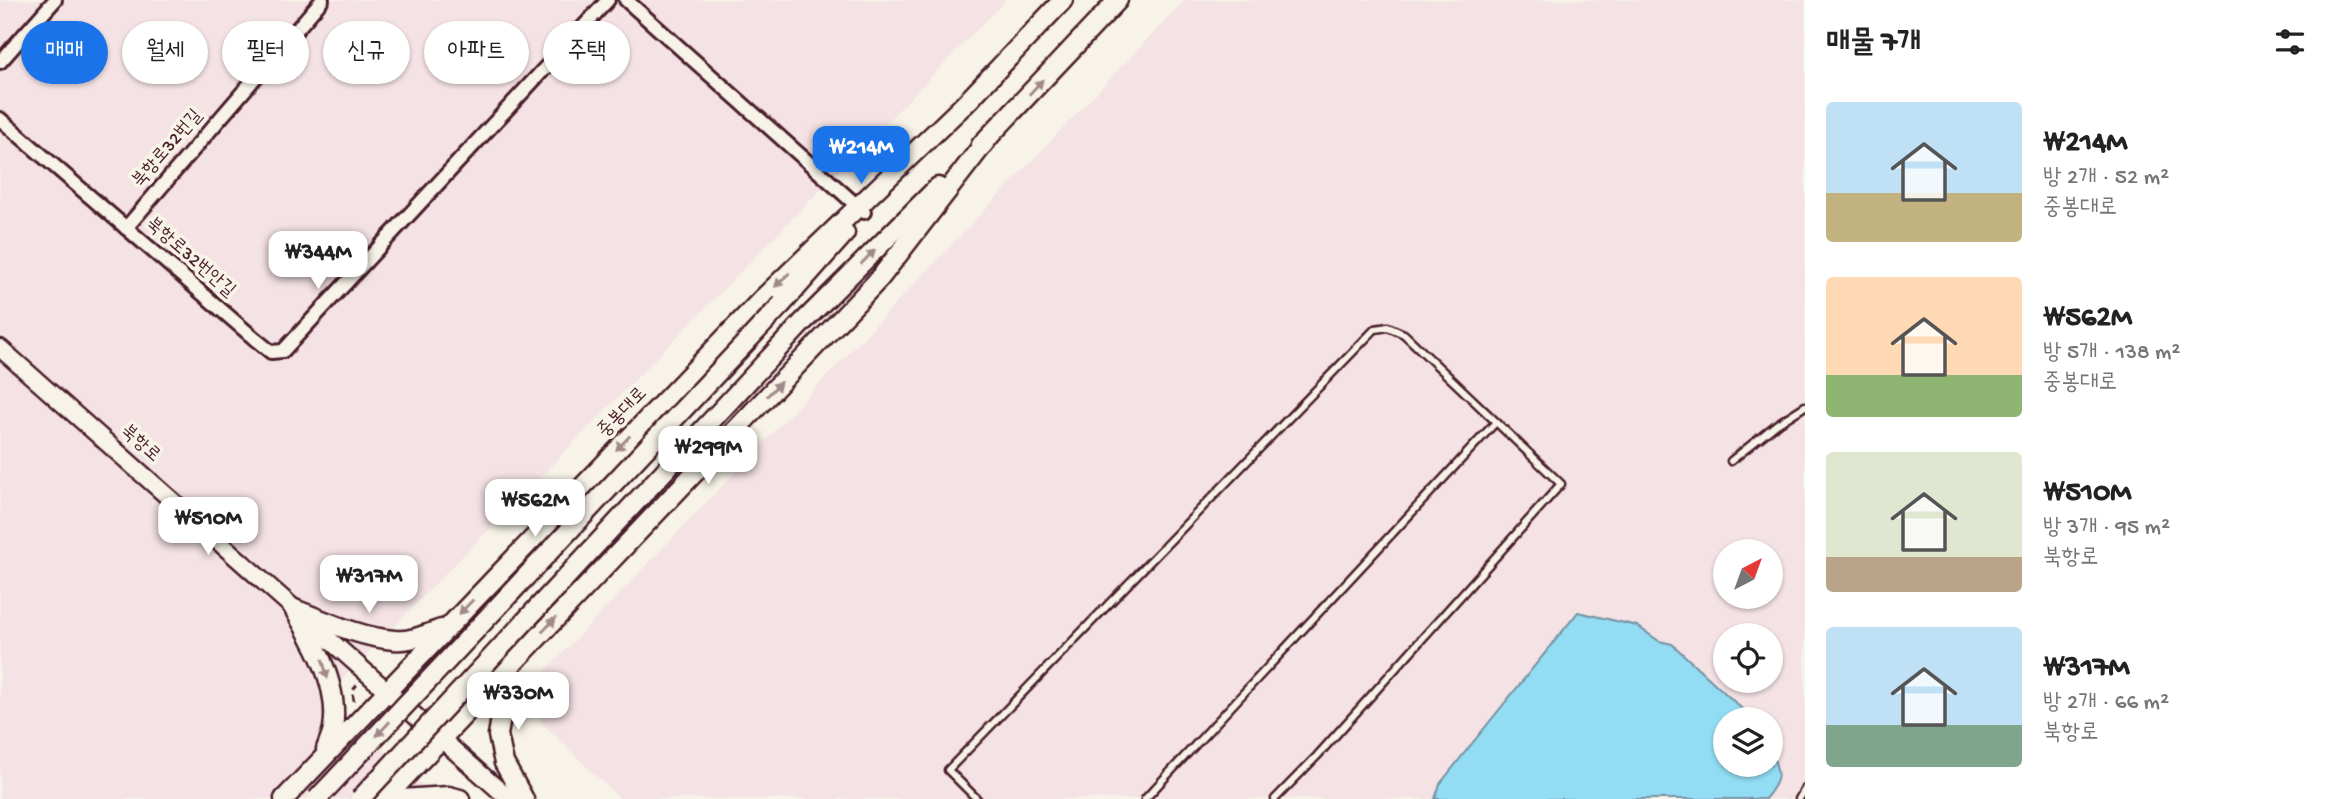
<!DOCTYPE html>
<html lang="ko">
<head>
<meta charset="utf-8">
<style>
  :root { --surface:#fff; --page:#f6f6f6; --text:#222; --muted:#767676; --accent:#1a73e8 }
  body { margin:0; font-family:"Gochi Hand","Poor Story",sans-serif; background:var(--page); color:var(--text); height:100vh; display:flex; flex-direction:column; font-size:26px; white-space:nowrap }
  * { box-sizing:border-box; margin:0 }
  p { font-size:23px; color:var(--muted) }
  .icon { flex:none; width:38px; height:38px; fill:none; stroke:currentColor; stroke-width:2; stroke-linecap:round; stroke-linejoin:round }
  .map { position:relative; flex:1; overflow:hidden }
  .details { display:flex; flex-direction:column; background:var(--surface); width:525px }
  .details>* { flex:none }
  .top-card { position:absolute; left:21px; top:21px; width:665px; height:63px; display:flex; gap:14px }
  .needle { width:46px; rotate:41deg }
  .fabs { position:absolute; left:1713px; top:539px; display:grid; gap:14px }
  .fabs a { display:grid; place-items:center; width:70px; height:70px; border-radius:50%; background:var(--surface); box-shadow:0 2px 5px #0004; font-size:35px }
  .price { position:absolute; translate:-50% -60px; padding:0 16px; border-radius:14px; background:#fff; color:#222; font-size:23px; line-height:46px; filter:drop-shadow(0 2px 4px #0008) }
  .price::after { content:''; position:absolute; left:50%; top:42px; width:21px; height:16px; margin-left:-10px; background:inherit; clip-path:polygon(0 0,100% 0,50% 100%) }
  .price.current { background:var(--accent); color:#fff }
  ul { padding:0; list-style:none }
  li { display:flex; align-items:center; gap:21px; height:175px; padding:0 21px }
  li span { display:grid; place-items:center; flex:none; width:196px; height:140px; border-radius:7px; color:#555 }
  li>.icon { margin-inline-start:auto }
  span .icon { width:84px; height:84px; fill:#fffc; stroke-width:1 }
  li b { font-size:30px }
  h2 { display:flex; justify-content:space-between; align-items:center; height:84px; padding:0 21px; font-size:30px }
  .tag { padding:0 24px; border-radius:32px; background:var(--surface); box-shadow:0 2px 5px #0004; font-size:24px; line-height:63px }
  .tag.current { background:var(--accent); color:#fff }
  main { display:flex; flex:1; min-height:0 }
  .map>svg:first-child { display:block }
</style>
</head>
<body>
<main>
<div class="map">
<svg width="1805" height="799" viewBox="0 0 1805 799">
  <rect width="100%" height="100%" fill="#f7f3e8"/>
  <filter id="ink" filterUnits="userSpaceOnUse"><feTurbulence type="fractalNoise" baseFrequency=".0143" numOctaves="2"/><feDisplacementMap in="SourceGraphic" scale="14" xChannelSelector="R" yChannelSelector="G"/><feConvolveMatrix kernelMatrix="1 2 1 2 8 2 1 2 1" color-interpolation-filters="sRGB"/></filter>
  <g filter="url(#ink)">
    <g fill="#f4e2e4" fill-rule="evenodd">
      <path d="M 0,0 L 1006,0 L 325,697 L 438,799 L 0,799 Z"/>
      <path d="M 1185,0 L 1805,0 L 1805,799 L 620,799 L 541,722 L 540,677 ZM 1726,551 L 1771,551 L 1771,597 L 1726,597 ZM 1726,635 L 1771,635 L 1771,681 L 1726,681 ZM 1726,719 L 1771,719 L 1771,765 L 1726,765 Z"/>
    </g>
    <path fill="#92ddf3" stroke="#7591a3" stroke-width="2" d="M 1578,612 L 1637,626 L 1659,641 L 1672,644 L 1753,719 L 1726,719 L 1726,765 L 1771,765 L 1771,749 C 1779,774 1783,778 1765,799 L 1435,799 L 1440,784 L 1466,751 Z"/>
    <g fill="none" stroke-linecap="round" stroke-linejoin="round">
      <g stroke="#4a1f2b" stroke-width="11">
        <g id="service">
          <path d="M 1731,461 L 1777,424 L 1805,406"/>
          <path d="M 977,799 L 948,770 L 1375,329 L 1388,327 L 1404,334 L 1561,484 L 1317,756 L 1275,799"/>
          <path d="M 1145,799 L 1496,422"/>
          <path d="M 1799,799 L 1805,789"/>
        </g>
      </g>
      <g stroke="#4a1f2b" stroke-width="18">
        <g id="minor">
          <path d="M 626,0 L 864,212"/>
          <path d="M 0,62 L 55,0"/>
          <path d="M 0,119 L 255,339 L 271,352 L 283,351 L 608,0"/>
          <path d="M 126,228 L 322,0"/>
        </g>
      </g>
      <g stroke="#4a1f2b" stroke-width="21">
        <path id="tertiary" d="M 0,348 L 509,799"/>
      </g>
      <g stroke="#4a1f2b" stroke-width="23">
        <g id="secondary">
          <path d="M 964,105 L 1063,0"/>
          <path d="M 981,145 L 1118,0"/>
          <path d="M 782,304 L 845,233"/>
          <path d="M 802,323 L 938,187"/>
          <path d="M 294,609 C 314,643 340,686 333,728 C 332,735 328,743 326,749"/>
          <path d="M 294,609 C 326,621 359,637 394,640 C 409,642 427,634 441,629"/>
          <path d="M 510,666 L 498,735 L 504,763 L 524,799"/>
          <path d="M 284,799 L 762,299 L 972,97"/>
          <path d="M 384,799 L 880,278 L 989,137"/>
          <path d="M 401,799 L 449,796 L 460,799"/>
        </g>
      </g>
      <path stroke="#4a1f2b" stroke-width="2.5" stroke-dasharray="7 5" stroke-linecap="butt" d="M 354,701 L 352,691 L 357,685"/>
      <use href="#service" stroke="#f7f3e8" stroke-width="6"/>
      <use href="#minor" stroke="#f7f3e8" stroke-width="12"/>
      <use href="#tertiary" stroke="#f7f3e8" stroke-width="16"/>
      <use href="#secondary" stroke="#f7f3e8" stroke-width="18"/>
      <g stroke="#4a1f2b" stroke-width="23" stroke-linecap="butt">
        <g id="secondary-bridge">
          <path d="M 317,799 L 782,304"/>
          <path d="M 360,799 L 802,323"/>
        </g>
      </g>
      <use href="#secondary-bridge" stroke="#f7f3e8" stroke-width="18"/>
    </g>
    <defs><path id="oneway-solid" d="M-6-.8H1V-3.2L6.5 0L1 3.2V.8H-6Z" transform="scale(1.75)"/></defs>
    <g fill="#a0898a">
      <use href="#oneway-solid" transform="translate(1036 87) rotate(-47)"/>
      <use href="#oneway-solid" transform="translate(868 257) rotate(-45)"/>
      <use href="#oneway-solid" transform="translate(782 280) rotate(136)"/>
      <use href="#oneway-solid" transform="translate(774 389) rotate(-46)"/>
      <use href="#oneway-solid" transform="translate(623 443) rotate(134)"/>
      <use href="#oneway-solid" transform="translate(466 607) rotate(134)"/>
      <use href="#oneway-solid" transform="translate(549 625) rotate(-46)"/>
      <use href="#oneway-solid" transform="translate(325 669) rotate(75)"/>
      <use href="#oneway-solid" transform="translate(383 729) rotate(133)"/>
    </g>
  </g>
  <g text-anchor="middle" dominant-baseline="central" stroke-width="7" stroke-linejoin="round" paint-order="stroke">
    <g font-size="19" fill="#4a1f2b" stroke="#f7f3e8">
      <text transform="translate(168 149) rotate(-49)">북항로32번길</text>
      <text transform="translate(190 258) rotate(41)">북항로32번안길</text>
      <text transform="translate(623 413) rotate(-46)">중봉대로</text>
      <text transform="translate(140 444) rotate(42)">북항로</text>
    </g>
  </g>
</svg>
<div class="fabs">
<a><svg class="needle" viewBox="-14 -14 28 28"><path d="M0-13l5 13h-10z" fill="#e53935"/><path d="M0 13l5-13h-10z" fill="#767676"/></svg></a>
<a><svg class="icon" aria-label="locate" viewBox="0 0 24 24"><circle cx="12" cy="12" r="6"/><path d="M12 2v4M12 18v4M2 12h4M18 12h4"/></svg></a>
<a><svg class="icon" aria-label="layers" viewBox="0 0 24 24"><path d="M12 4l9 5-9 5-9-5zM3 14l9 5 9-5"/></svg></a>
</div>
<b class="price current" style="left:861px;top:186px">₩214M</b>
<b class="price" style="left:318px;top:291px">₩344M</b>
<b class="price" style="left:708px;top:486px">₩299M</b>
<b class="price" style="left:535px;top:539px">₩562M</b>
<b class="price" style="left:208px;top:557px">₩510M</b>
<b class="price" style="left:369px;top:615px">₩317M</b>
<b class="price" style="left:518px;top:732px">₩330M</b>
<div class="top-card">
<a class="tag current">매매</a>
<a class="tag">월세</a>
<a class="tag">필터</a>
<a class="tag">신규</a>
<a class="tag">아파트</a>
<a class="tag">주택</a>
</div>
</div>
<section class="details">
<h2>매물 7개<svg class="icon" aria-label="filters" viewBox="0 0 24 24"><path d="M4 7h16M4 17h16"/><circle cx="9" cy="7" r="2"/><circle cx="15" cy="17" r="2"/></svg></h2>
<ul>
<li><span style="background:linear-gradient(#bfe0f5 65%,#c2b280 0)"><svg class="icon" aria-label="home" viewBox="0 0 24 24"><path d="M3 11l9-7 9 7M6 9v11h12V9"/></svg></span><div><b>₩214M</b><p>방 2개 · 52 m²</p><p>중봉대로</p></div></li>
<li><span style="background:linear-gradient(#ffd9b3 70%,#8fb573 0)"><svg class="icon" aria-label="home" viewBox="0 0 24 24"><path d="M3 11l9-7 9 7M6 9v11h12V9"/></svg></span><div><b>₩562M</b><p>방 5개 · 138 m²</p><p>중봉대로</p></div></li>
<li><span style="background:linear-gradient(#dfe7d0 75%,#b9a48a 0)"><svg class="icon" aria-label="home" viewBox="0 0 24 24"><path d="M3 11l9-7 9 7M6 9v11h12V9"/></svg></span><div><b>₩510M</b><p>방 3개 · 95 m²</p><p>북항로</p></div></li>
<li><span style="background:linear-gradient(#bfe0f5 70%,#7fa58c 0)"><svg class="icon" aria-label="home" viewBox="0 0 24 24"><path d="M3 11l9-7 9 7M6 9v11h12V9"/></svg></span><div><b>₩317M</b><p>방 2개 · 66 m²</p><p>북항로</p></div></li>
</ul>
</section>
</main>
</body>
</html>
